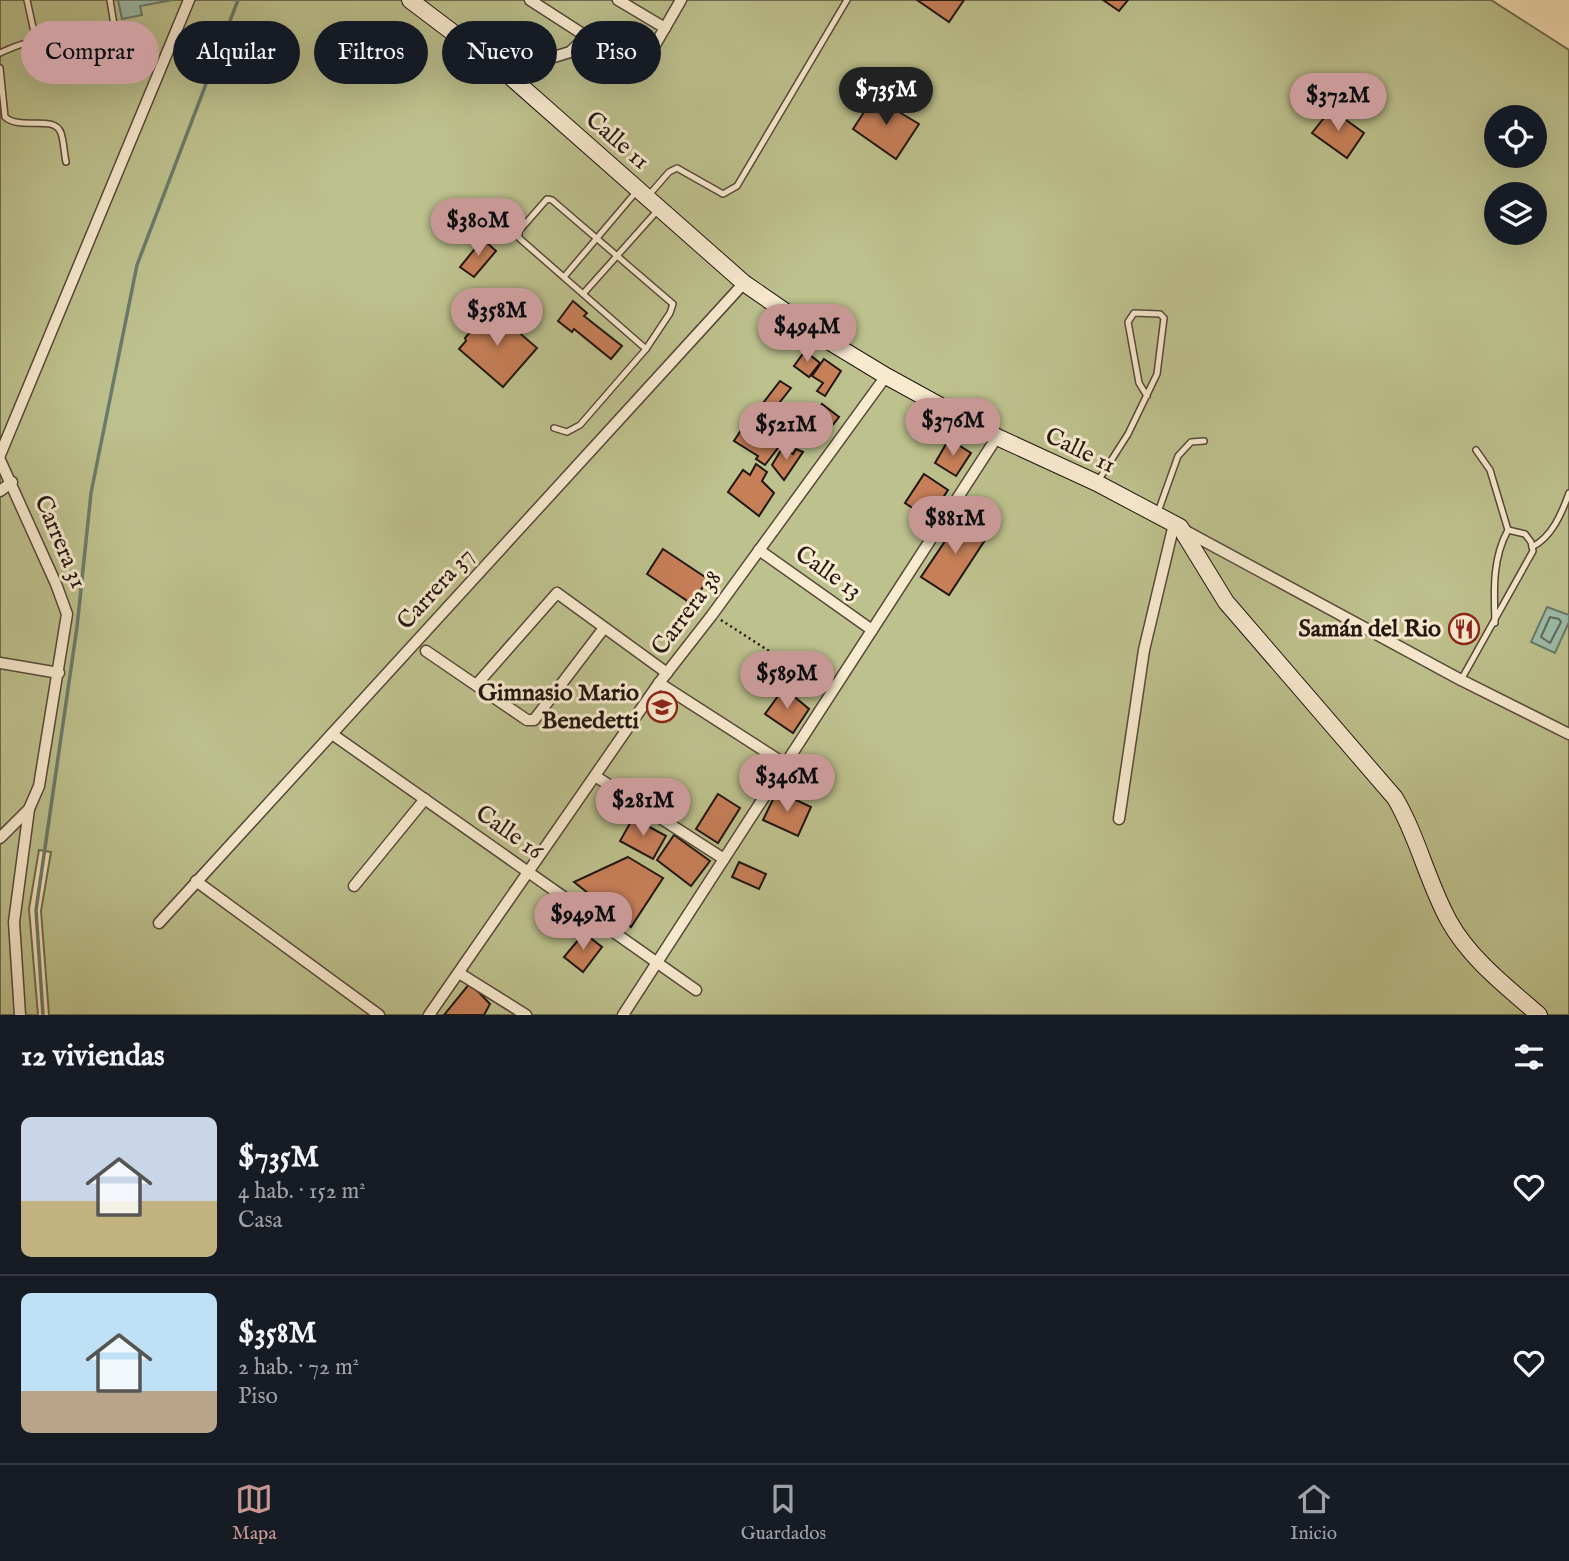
<!DOCTYPE html>
<html lang="es">
<head>
<meta charset="utf-8">
<style>
  :root { --surface:#171b24; --page:#242831; --text:#f1f3f6; --muted:#9ea1a6; --line:#363941; --accent:#c59692 }
  body { margin:0; font-family:"IM FELL English",serif; background:var(--page); color:var(--text); height:100vh; display:flex; flex-direction:column; font-size:26px; white-space:nowrap }
  * { box-sizing:border-box; margin:0 }
  p { font-size:23px; color:var(--muted) }
  .icon { flex:none; width:38px; height:38px; fill:none; stroke:currentColor; stroke-width:2; stroke-linecap:round; stroke-linejoin:round }
  .map { position:relative; height:1015px; overflow:hidden }
  .panel { display:flex; flex-direction:column; background:var(--surface); flex:1 }
  .panel>* { flex:none }
  .hud { position:absolute; left:21px; top:21px; width:700px; height:63px; display:flex; gap:14px }
  .buttons { position:absolute; left:1484px; top:105px; display:grid; gap:14px }
  .buttons a { display:grid; place-items:center; width:63px; height:63px; border-radius:50%; background:var(--surface); box-shadow:0 7px 28px #0002; font-size:35px }
  .price { position:absolute; translate:-50% -60px; padding:0 16px; border-radius:24px; background:var(--accent); color:#111; font-size:23px; line-height:46px; filter:drop-shadow(0 2px 4px #0008) }
  .price::after { content:''; position:absolute; left:50%; top:42px; width:21px; height:16px; margin-left:-10px; background:inherit; clip-path:polygon(0 0,100% 0,50% 100%) }
  .price.on { background:#222; color:#fff }
  ul { padding:0; list-style:none }
  li { display:flex; align-items:center; gap:21px; height:175px; padding:0 21px }
  li+li { border-top:2px solid var(--line) }
  li span { display:grid; place-items:center; flex:none; width:196px; height:140px; border-radius:10px; color:#555 }
  li>.icon { margin-inline-start:auto }
  span .icon { width:84px; height:84px; fill:#fffc; stroke-width:1 }
  li b { font-size:30px }
  h2 { display:flex; justify-content:space-between; align-items:center; height:84px; padding:0 21px; font-size:30px }
  .chip { padding:0 24px; border-radius:32px; background:var(--surface); box-shadow:0 7px 28px #0002; font-size:24px; line-height:63px }
  .chip.on { background:var(--accent); color:#111 }
  .menu { display:flex; justify-content:space-around; align-items:center; height:98px; border-top:2px solid var(--line); background:var(--surface); font-size:19px; color:var(--muted) }
  .menu a { display:grid; justify-items:center; gap:4px }
  .menu .on { color:var(--accent) }
  .map>svg:first-child { display:block }
</style>
</head>
<body>
<div class="map">
<svg width="1569" height="1015" viewBox="0 0 1569 1015">
  <rect width="100%" height="100%" fill="#f5dfb5"/>
  <filter id="stains"><feTurbulence type="fractalNoise" baseFrequency=".00286" numOctaves="4"/><feColorMatrix values="0 0 0 0 .2 0 0 0 0 .09 0 0 0 0 .02 0 0 0 .5 -.17"/></filter>
  <radialGradient id="worn" r=".72"><stop offset=".6" stop-color="#630" stop-opacity="0"/><stop offset="1" stop-color="#630" stop-opacity=".3"/></radialGradient>
  <path fill="#bdc18d" stroke="#6f6c4e" stroke-width="2" fill-rule="evenodd" d="M 0,0 L 1491,0 L 1569,50 L 1569,1015 L 49,1015 L 41,911 L 51,852 L 39,850 L 29,909 L 38,1015 L 0,1015 ZM 1496,117 L 1535,117 L 1535,156 L 1496,156 ZM 1496,194 L 1535,194 L 1535,233 L 1496,233 Z"/>
  <g fill="#9dbda9" stroke="#6b7a6c" stroke-width="2">
    <path d="M 118,0 L 173,0 L 140,6 L 142,15 L 122,19 Z"/>
    <path d="M 1547,607 L 1569,615 L 1569,622 L 1555,653 L 1531,642 Z"/>
  </g>
  <g fill="none" stroke-linecap="round" stroke-linejoin="round">
    <path stroke="#5f6a5c" stroke-width="2" d="M 1550,617 L 1559,619 L 1561,622 L 1550,643 L 1541,637 Z"/>
    <path stroke="#6b7a6c" stroke-width="3.5" d="M 43,1015 L 36,910 L 77,627 L 91,493 L 137,265 L 238,0"/>
  </g>
  <g fill="#c77f58" stroke="#211610" stroke-width="2">
    <path d="M 917,0 L 964,0 L 949,22 Z"/>
    <path d="M 1103,0 L 1128,0 L 1119,11 Z"/>
    <path d="M 874,97 L 919,124 L 896,159 L 853,129 Z"/>
    <path d="M 1331,109 L 1364,133 L 1347,158 L 1312,133 Z"/>
    <path d="M 483,239 L 496,251 L 474,277 L 460,267 Z"/>
    <path d="M 573,301 L 587,313 L 584,316 L 622,346 L 611,359 L 574,329 L 572,332 L 558,321 Z"/>
    <path d="M 494,311 L 537,348 L 503,387 L 459,349 L 466,341 L 465,338 L 483,317 L 486,320 Z"/>
    <path d="M 805,351 L 820,363 L 809,377 L 794,366 Z"/>
    <path d="M 824,359 L 841,371 L 825,396 L 817,391 L 823,383 L 812,376 Z"/>
    <path d="M 780,381 L 791,388 L 780,402 L 784,405 L 775,418 L 760,407 Z"/>
    <path d="M 822,404 L 839,417 L 823,437 L 807,425 Z"/>
    <path d="M 751,415 L 759,421 L 754,428 L 772,441 L 775,436 L 784,440 L 765,465 L 756,459 L 758,456 L 734,441 Z"/>
    <path d="M 949,439 L 971,453 L 956,476 L 935,463 Z"/>
    <path d="M 783,447 L 793,454 L 796,449 L 803,452 L 784,480 L 772,465 Z"/>
    <path d="M 756,464 L 767,472 L 762,481 L 774,493 L 759,516 L 728,492 L 743,470 L 750,475 Z"/>
    <path d="M 924,474 L 948,490 L 929,519 L 905,503 Z"/>
    <path d="M 962,516 L 989,534 L 949,595 L 921,577 Z"/>
    <path d="M 663,549 L 708,579 L 692,604 L 647,574 Z"/>
    <path d="M 784,688 L 809,709 L 793,733 L 765,714 Z"/>
    <path d="M 777,791 L 811,807 L 798,836 L 763,820 Z"/>
    <path d="M 718,794 L 740,808 L 718,843 L 696,829 Z"/>
    <path d="M 633,818 L 666,836 L 653,859 L 620,841 Z"/>
    <path d="M 674,835 L 710,861 L 691,886 L 657,860 Z"/>
    <path d="M 628,857 L 663,878 L 631,927 L 574,882 Z"/>
    <path d="M 739,862 L 766,874 L 759,889 L 732,877 Z"/>
    <path d="M 584,933 L 602,947 L 583,972 L 564,957 Z"/>
    <path d="M 470,983 L 490,1004 L 484,1015 L 444,1015 Z"/>
  </g>
  <g fill="none" stroke-linecap="round" stroke-linejoin="round">
    <g stroke="#564839" stroke-width="8">
      <g id="service">
        <path d="M 27,0 L 36,41"/>
        <path d="M 0,53 C 11,48 21,43 33,42 C 57,39 97,52 115,31 L 110,0"/>
        <path d="M 0,68 L 5,117 C 21,131 54,114 61,133 C 64,142 64,153 66,162"/>
        <path d="M 649,195 L 669,172 L 677,168 L 723,194 L 737,186 L 847,0"/>
        <path d="M 547,199 L 552,200 L 673,304 L 670,313 L 646,349 L 519,238 L 519,231 Z"/>
        <path d="M 564,277 L 636,192"/>
        <path d="M 583,294 L 657,211"/>
        <path d="M 554,428 L 567,432 L 580,425 L 646,349"/>
        <path d="M 1476,450 L 1490,470 L 1508,530 C 1492,559 1494,591 1495,623"/>
        <path d="M 1098,481 L 1128,434 L 1157,374 L 1164,318 L 1160,314 L 1134,313 L 1128,322 L 1139,383 L 1147,396"/>
        <path d="M 1158,512 L 1178,456 L 1191,442 L 1204,441"/>
        <path d="M 1532,547 C 1552,537 1562,513 1569,493"/>
        <path d="M 1461,680 L 1533,551 L 1531,542 L 1525,534 L 1508,530"/>
      </g>
    </g>
    <g stroke="#564839" stroke-width="13">
      <g id="minor">
        <path d="M 530,0 L 640,71 L 681,0"/>
        <path d="M 618,0 L 665,28"/>
        <path d="M 505,72 L 570,52 L 586,37"/>
        <path d="M 0,455 L 189,0"/>
        <path d="M 0,460 L 56,584 L 67,614 L 39,786 L 29,809 L 0,838"/>
        <path d="M 0,491 L 12,482"/>
        <path d="M 1182,529 L 1461,680 L 1569,734"/>
        <path d="M 759,550 L 872,630"/>
        <path d="M 426,651 L 527,720 L 534,720 L 604,628"/>
        <path d="M 0,663 L 59,673"/>
        <path d="M 659,683 L 785,764"/>
        <path d="M 477,684 L 557,593 L 667,673"/>
        <path d="M 332,734 L 696,990"/>
        <path d="M 595,776 L 724,859"/>
        <path d="M 1119,819 L 1144,650 L 1174,524"/>
        <path d="M 196,881 L 379,1015"/>
        <path d="M 354,886 L 425,799"/>
        <path d="M 159,923 L 744,283"/>
        <path d="M 459,973 L 526,1015"/>
        <path d="M 20,1015 L 14,922 L 29,809"/>
        <path d="M 429,1015 L 659,683 L 712,615 L 886,376"/>
        <path d="M 623,1015 L 997,437"/>
      </g>
    </g>
    <g stroke="#211610" stroke-width="18">
      <path id="secondary" d="M 410,0 L 505,72 L 744,283 L 825,339 L 886,376 L 997,437 L 1097,483 L 1180,527 L 1226,602 L 1395,798 C 1418,837 1427,881 1449,921 C 1470,959 1507,987 1539,1015"/>
    </g>
    <path stroke="#211610" stroke-width="2.5" stroke-dasharray="2 3.5" stroke-linecap="butt" d="M 721,620 L 786,662"/>
    <use href="#service" stroke="#f8eacf" stroke-width="5"/>
    <use href="#minor" stroke="#f8eacf" stroke-width="10"/>
    <use href="#secondary" stroke="#f8eacf" stroke-width="16"/>
  </g>
  <defs>
    <g id="restaurant-ring" transform="scale(1.575)"><circle r="9.5" fill="#f8eacf" stroke="#8f2418" stroke-width="1.5"/><path d="M-5-6h1v4h1v-4h1v4h1v-4h1v5L-1.5 .5V6h-2V.5L-5-1ZM5-6V6H3V1.5H1.5Q1.5-4 5-6Z" fill="#8f2418"/></g>
    <g id="school-ring" transform="scale(1.575)"><circle r="9.5" fill="#f8eacf" stroke="#8f2418" stroke-width="1.5"/><path d="M0-5L7-2L0 1L-7-2ZM-4 1L0 2.5L4 1V4Q0 6-4 4Z" fill="#8f2418"/></g>
  </defs>
  <g fill-rule="evenodd">
    <use href="#restaurant-ring" x="1464" y="629"/>
    <use href="#school-ring" x="662" y="707"/>
  </g>
  <g text-anchor="middle" dominant-baseline="central" stroke-width="6" stroke-linejoin="round" paint-order="stroke">
    <g font-size="24" fill="#211610" stroke="#f8eacf">
      <text transform="translate(617 141) rotate(41)">Calle 11</text>
      <text transform="translate(1080 451) rotate(26)">Calle 11</text>
      <text transform="translate(60 542) rotate(67)">Carrera 31</text>
      <text transform="translate(828 573) rotate(35)">Calle 13</text>
      <text transform="translate(436 589) rotate(-48)">Carrera 37</text>
      <text transform="translate(687 613) rotate(-53)">Carrera 38</text>
      <text transform="translate(509 833) rotate(35)">Calle 16</text>
    </g>
    <g font-size="24" font-weight="bold" fill="#211610" stroke="#f8eacf" text-anchor="end">
      <text x="1441" y="629">Samán del Rio</text>
      <text x="639" y="693">Gimnasio Mario<tspan x="639" dy="28">Benedetti</tspan></text>
    </g>
  </g>
  <rect width="100%" height="100%" filter="url(#stains)"/>
  <rect width="100%" height="100%" fill="url(#worn)"/>
</svg>
<div class="buttons">
<a><svg class="icon" aria-label="locate" viewBox="0 0 24 24"><circle cx="12" cy="12" r="6"/><path d="M12 2v4M12 18v4M2 12h4M18 12h4"/></svg></a>
<a><svg class="icon" aria-label="layers" viewBox="0 0 24 24"><path d="M12 4l9 5-9 5-9-5zM3 14l9 5 9-5"/></svg></a>
</div>
<b class="price on" style="left:886px;top:127px">$735M</b>
<b class="price" style="left:1338px;top:133px">$372M</b>
<b class="price" style="left:478px;top:258px">$380M</b>
<b class="price" style="left:497px;top:348px">$358M</b>
<b class="price" style="left:807px;top:364px">$494M</b>
<b class="price" style="left:953px;top:458px">$376M</b>
<b class="price" style="left:786px;top:462px">$521M</b>
<b class="price" style="left:955px;top:556px">$881M</b>
<b class="price" style="left:787px;top:711px">$589M</b>
<b class="price" style="left:787px;top:814px">$346M</b>
<b class="price" style="left:643px;top:838px">$281M</b>
<b class="price" style="left:583px;top:952px">$949M</b>
<div class="hud">
<a class="chip on">Comprar</a>
<a class="chip">Alquilar</a>
<a class="chip">Filtros</a>
<a class="chip">Nuevo</a>
<a class="chip">Piso</a>
</div>
</div>
<section class="panel">
<h2>12 viviendas<svg class="icon" aria-label="filters" viewBox="0 0 24 24"><path d="M4 7h16M4 17h16"/><circle cx="9" cy="7" r="2"/><circle cx="15" cy="17" r="2"/></svg></h2>
<ul>
<li><span style="background:linear-gradient(#c9d6e8 60%,#c2b280 0)"><svg class="icon" aria-label="home" viewBox="0 0 24 24"><path d="M3 11l9-7 9 7M6 9v11h12V9"/></svg></span><div><b>$735M</b><p>4 hab. · 152 m²</p><p>Casa</p></div><svg class="icon" aria-label="heart" viewBox="0 0 24 24"><path d="M12 20l-8-8c-3-5 5-10 8-4 3-6 11-1 8 4z"/></svg></li>
<li><span style="background:linear-gradient(#bfe0f5 70%,#b9a48a 0)"><svg class="icon" aria-label="home" viewBox="0 0 24 24"><path d="M3 11l9-7 9 7M6 9v11h12V9"/></svg></span><div><b>$358M</b><p>2 hab. · 72 m²</p><p>Piso</p></div><svg class="icon" aria-label="heart" viewBox="0 0 24 24"><path d="M12 20l-8-8c-3-5 5-10 8-4 3-6 11-1 8 4z"/></svg></li>
</ul>
</section>
<nav class="menu">
<a class="on"><svg class="icon" aria-label="map" viewBox="0 0 24 24"><path d="M3 6l6-2 6 2 6-2v14l-6 2-6-2-6 2zM9 4v14M15 6v14"/></svg>Mapa</a>
<a><svg class="icon" aria-label="saved" viewBox="0 0 24 24"><path d="M7 4h10v16l-5-4-5 4z"/></svg>Guardados</a>
<a><svg class="icon" aria-label="home" viewBox="0 0 24 24"><path d="M3 11l9-7 9 7M6 9v11h12V9"/></svg>Inicio</a>
</nav>
</body>
</html>
